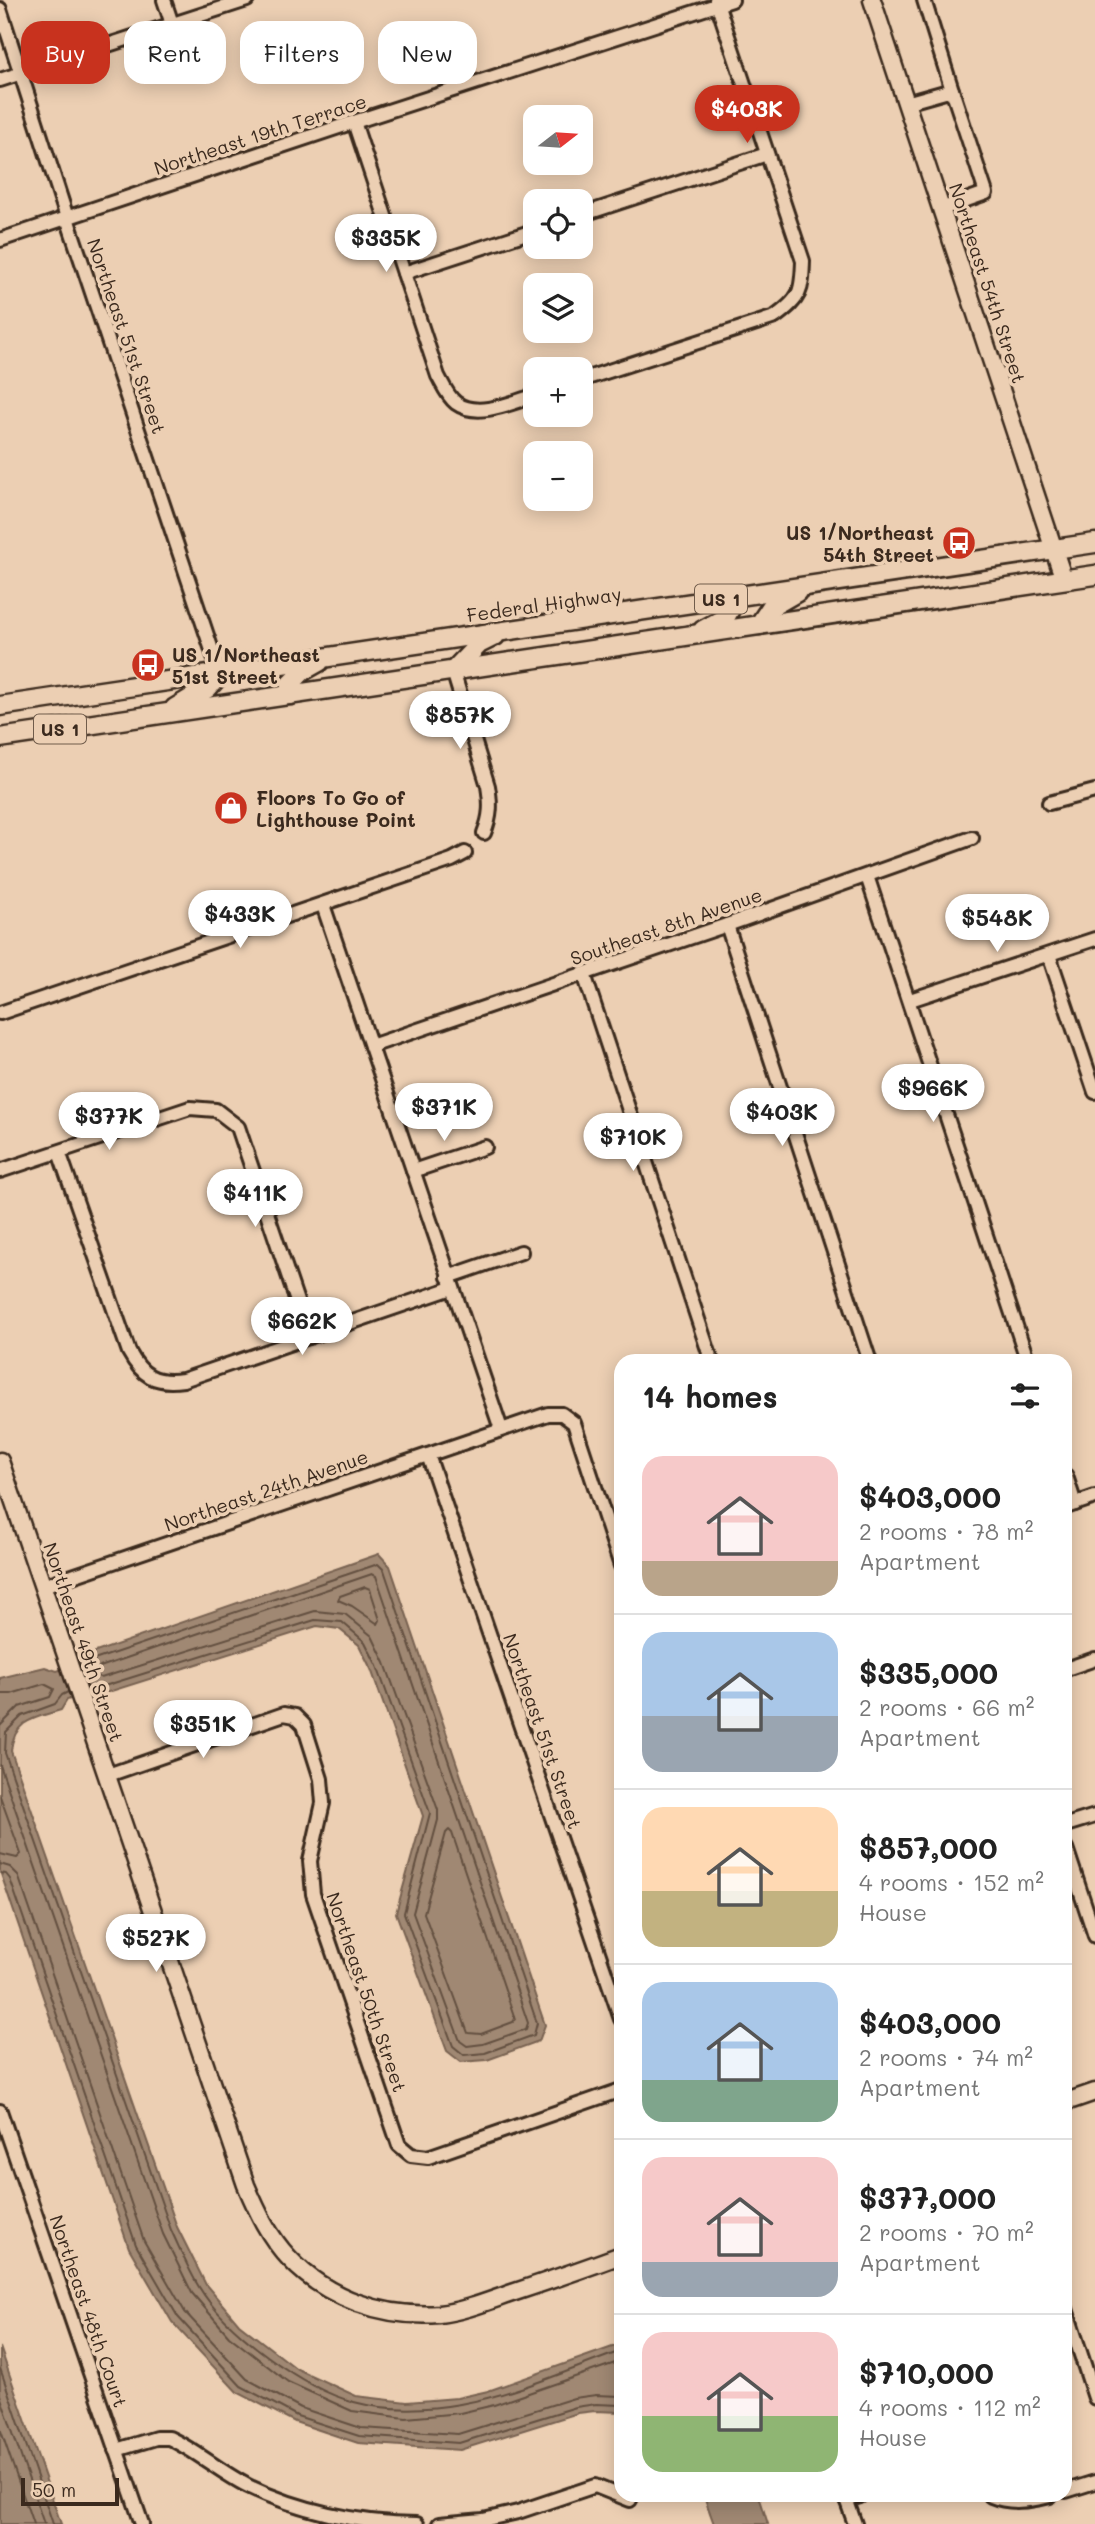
<!DOCTYPE html>
<html lang="en">
<head>
<meta charset="utf-8">
<style>
  :root { --surface:#fff; --page:#f6f6f6; --text:#222; --muted:#767676; --line:#e0e0e0; --accent:#c8321e }
  body { margin:0; font-family:Mali,sans-serif; background:var(--page); color:var(--text); height:100vh; display:flex; flex-direction:column; font-size:26px; white-space:nowrap }
  * { box-sizing:border-box; margin:0 }
  p { font-size:23px; color:var(--muted) }
  .icon { flex:none; width:38px; height:38px; fill:none; stroke:currentColor; stroke-width:2; stroke-linecap:round; stroke-linejoin:round }
  .map { position:relative; flex:1; overflow:hidden }
  .drawer { position:absolute; left:614px; top:1354px; width:458px; height:1148px; display:flex; flex-direction:column; background:var(--surface); border-radius:21px; box-shadow:0 4px 18px #0003 }
  .drawer>* { flex:none }
  .hud { position:absolute; left:21px; top:21px; width:488px; height:63px; display:flex; gap:14px }
  .needle { width:46px; rotate:73deg }
  .controls { position:absolute; left:523px; top:105px; display:grid; gap:14px }
  .controls a { display:grid; place-items:center; width:70px; height:70px; border-radius:14px; background:var(--surface); box-shadow:0 4px 18px #0003; font-size:35px }
  .scale { position:absolute; left:21px; bottom:18px; width:98px; box-sizing:border-box; padding-left:7px; border:4px solid #3b2a1e; border-top:0; font-size:19px; line-height:24px; white-space:nowrap; color:#3b2a1e; -webkit-text-stroke:5px #eccfb3; paint-order:stroke }
  .price { position:absolute; translate:-50% -60px; padding:0 16px; border-radius:24px; background:#fff; color:#222; font-size:23px; line-height:46px; filter:drop-shadow(0 2px 4px #0008) }
  .price::after { content:''; position:absolute; left:50%; top:42px; width:21px; height:16px; margin-left:-10px; background:inherit; clip-path:polygon(0 0,100% 0,50% 100%) }
  .price.on { background:var(--accent); color:#fff }
  ul { padding:0; list-style:none }
  li { display:flex; align-items:center; gap:21px; height:175px; padding:0 28px }
  li+li { border-top:2px solid var(--line) }
  li span { display:grid; place-items:center; flex:none; width:196px; height:140px; border-radius:21px; color:#555 }
  li>.icon { margin-inline-start:auto }
  span .icon { width:84px; height:84px; fill:#fffc; stroke-width:1 }
  li b { font-size:30px }
  h2 { display:flex; justify-content:space-between; align-items:center; height:84px; padding:0 28px; font-size:30px }
  .pill { padding:0 24px; border-radius:21px; background:var(--surface); box-shadow:0 4px 18px #0003; font-size:24px; line-height:63px }
  .pill.on { background:var(--accent); color:#fff }
  .map>svg:first-child { display:block }
</style>
</head>
<body>
<div class="map">
<svg width="1095" height="2524" viewBox="0 0 1095 2524">
  <rect width="100%" height="100%" fill="#eccfb3"/>
  <filter id="ink" filterUnits="userSpaceOnUse"><feTurbulence type="fractalNoise" baseFrequency=".0143" numOctaves="2"/><feDisplacementMap in="SourceGraphic" scale="14" xChannelSelector="R" yChannelSelector="G"/><feConvolveMatrix kernelMatrix="1 2 1 2 8 2 1 2 1" color-interpolation-filters="sRGB"/></filter>
  <g filter="url(#ink)">
    <g fill="#a08873" stroke="#786251" stroke-width="2">
      <path d="M 379,1554 L 390,1566 L 545,2025 L 539,2041 L 487,2060 L 461,2062 L 447,2051 L 396,1913 L 423,1816 L 371,1669 L 359,1645 L 339,1629 L 317,1626 L 99,1695 L 93,1692 L 67,1700 L 61,1710 C 35,1718 14,1719 11,1751 L 177,2227 L 206,2285 L 239,2324 L 297,2369 L 356,2396 L 407,2402 L 457,2398 L 488,2391 L 621,2344 L 621,2412 L 595,2411 L 578,2413 L 460,2450 L 358,2443 L 295,2422 L 237,2392 L 172,2322 L 129,2248 L 0,1871 L 0,1678 L 45,1667 L 57,1671 L 84,1662 L 87,1655 Z"/>
      <path d="M 0,2347 L 61,2524 L 0,2524 Z"/>
      <path d="M 704,2496 L 759,2496 L 768,2524 L 714,2524 Z"/>
    </g>
    <g fill="none" stroke-linecap="round" stroke-linejoin="round">
      <g stroke="#635040" stroke-width="2">
        <path d="M 372,1574 L 376,1576 L 528,2023 L 526,2029 L 483,2044 L 467,2046 L 460,2041 L 413,1913 L 438,1820 L 438,1810 L 385,1663 L 372,1636 L 345,1614 L 315,1611 L 101,1678 L 96,1675 L 100,1667 Z"/>
        <path d="M 365,1587 L 370,1589 L 380,1620 L 378,1624 L 352,1606 L 338,1600 L 340,1596 Z"/>
        <path d="M 81,1670 L 89,1667 L 94,1660 L 378,1564 L 384,1570 L 537,2023 L 534,2035 L 485,2053 L 464,2055 L 453,2046 L 404,1913 L 430,1813 L 377,1666 L 365,1642 L 342,1622 L 315,1620 L 101,1687 L 87,1687"/>
        <path d="M 68,1692 L 62,1695 L 55,1704 L 22,1716 L 6,1732 L 5,1753 L 171,2230 C 180,2249 188,2269 199,2287 C 226,2332 304,2389 354,2402 C 387,2411 427,2410 460,2404 C 515,2394 569,2370 621,2351"/>
        <path d="M 0,1694 L 11,1694 L 44,1684 L 54,1689 L 50,1697 L 19,1707 L 0,1726"/>
        <path d="M 0,1765 L 163,2234 L 192,2293 L 229,2336 L 288,2382 L 352,2411 L 406,2418 L 460,2413 L 494,2405 L 621,2361"/>
        <path d="M 0,1796 L 21,1854 L 17,1858 L 0,1854"/>
        <path d="M 449,1830 L 452,1833 L 515,2019 L 513,2022 L 481,2034 L 468,2033 L 424,1913 L 446,1833 Z"/>
        <path d="M 0,1864 L 10,1867 L 18,1875 L 144,2241 L 185,2312 L 247,2379 L 301,2408 L 361,2428 L 458,2434 L 574,2398 L 596,2395 L 621,2396"/>
        <path d="M 0,1873 L 6,1874 L 10,1879 L 136,2245 L 178,2317 L 241,2386 L 297,2416 L 359,2436 L 459,2443 L 576,2407 L 596,2404 L 621,2405"/>
        <path d="M 0,2368 L 53,2524"/>
        <path d="M 0,2395 L 44,2524"/>
        <path d="M 0,2428 L 33,2524"/>
      </g>
      <g stroke="#3b2a1e" stroke-width="18">
        <g id="street">
          <path d="M 164,0 L 172,24"/>
          <path d="M 924,0 L 952,90"/>
          <path d="M 0,9 L 71,230 L 220,674"/>
          <path d="M 0,80 L 247,0"/>
          <path d="M 906,103 L 952,90 L 986,193 L 941,209"/>
          <path d="M 354,122 L 438,376 C 443,385 448,397 456,403 C 478,419 513,402 536,395"/>
          <path d="M 581,215 L 767,154"/>
          <path d="M 0,240 L 354,122 L 732,0"/>
          <path d="M 404,273 L 536,230"/>
          <path d="M 581,380 L 775,317 C 801,298 802,292 803,261 L 716,0"/>
          <path d="M 453,671 L 488,786 C 491,804 491,816 484,833"/>
          <path d="M 1049,803 L 1095,791"/>
          <path d="M 867,876 L 1028,1362"/>
          <path d="M 323,905 L 501,1429"/>
          <path d="M 727,925 L 870,1362"/>
          <path d="M 1049,955 L 1095,1092"/>
          <path d="M 584,974 L 712,1362"/>
          <path d="M 910,1000 L 1095,939"/>
          <path d="M 0,1013 L 452,860 L 465,853"/>
          <path d="M 371,1046 L 727,925 L 972,838"/>
          <path d="M 59,1152 L 129,1352 C 142,1376 155,1384 183,1380 L 452,1288"/>
          <path d="M 0,1171 L 190,1108 L 216,1110 L 238,1127 L 309,1337"/>
          <path d="M 413,1171 L 485,1147"/>
          <path d="M 448,1277 L 521,1252"/>
          <path d="M 428,1455 L 621,2019"/>
          <path d="M 1066,1476 L 1075,1504"/>
          <path d="M 1066,1507 L 1095,1497"/>
          <path d="M 43,1586 L 548,1414 L 562,1414 L 574,1423 L 621,1566"/>
          <path d="M 1066,1669 L 1095,1659"/>
          <path d="M 108,1775 L 284,1714 L 295,1716 L 304,1725 L 321,1779 L 323,1803 L 310,1861 L 313,1894 L 399,2145 L 411,2155 L 428,2157 L 621,2090"/>
          <path d="M 1066,1825 L 1095,1816"/>
          <path d="M 1066,1848 L 1095,1936"/>
          <path d="M 0,2111 L 142,2524"/>
          <path d="M 1066,2309 L 1095,2398"/>
          <path d="M 116,2450 L 156,2438 L 169,2438 C 197,2451 220,2472 248,2486 C 300,2511 359,2523 417,2524"/>
          <path d="M 1066,2491 L 1095,2482"/>
          <path d="M 845,2496 L 855,2524"/>
          <path d="M 991,2496 C 1010,2504 1030,2501 1050,2496"/>
          <path d="M 846,2500 L 860,2496"/>
          <path d="M 439,2524 L 483,2520 L 518,2512 L 595,2486 L 630,2500"/>
        </g>
      </g>
      <g stroke="#3b2a1e" stroke-width="21">
        <g id="secondary">
          <path d="M 872,0 L 1064,580"/>
          <path d="M 0,1461 L 246,2185 C 257,2211 269,2237 289,2258 C 327,2299 384,2318 439,2314 C 465,2311 491,2300 515,2292 C 551,2280 586,2268 621,2255"/>
          <path d="M 1066,2102 L 1095,2092"/>
        </g>
      </g>
      <g stroke="#3b2a1e" stroke-width="23">
        <g id="primary">
          <path d="M 759,625 L 771,607 L 797,592"/>
          <path d="M 703,630 L 725,618 L 737,597"/>
          <path d="M 453,671 L 479,644 L 495,636"/>
          <path d="M 290,695 L 290,684 L 303,671 L 319,662"/>
          <path d="M 0,706 L 1095,543"/>
          <path d="M 175,708 L 208,688 L 220,674"/>
          <path d="M 0,738 L 1095,575"/>
        </g>
      </g>
      <use href="#street" stroke="#eccfb3" stroke-width="12"/>
      <use href="#secondary" stroke="#eccfb3" stroke-width="16"/>
      <use href="#primary" stroke="#eccfb3" stroke-width="18"/>
    </g>
  </g>
  <defs>
    <g id="bus-disc" transform="scale(1.75)"><circle r="9.5" fill="#c8321e" stroke="#eccfb3"/><path d="M-5-6H5V4H4V6H2V4H-2V6H-4V4H-5ZM-3.5-4V0h7V-4ZM-3.5 1.2v1.5H-2V1.2ZM2 1.2v1.5H3.5V1.2Z" fill="#fff"/></g>
    <g id="shop-disc" transform="scale(1.75)"><circle r="9.5" fill="#c8321e" stroke="#eccfb3"/><path d="M-5-2.5h2.3a2.7 3.5 0 0 1 5.4 0H5L5.5 6h-11ZM-1.5-2.5h3a1.5 2.3 0 0 0-3 0Z" fill="#fff"/></g>
  </defs>
  <g fill-rule="evenodd">
    <use href="#bus-disc" x="959" y="543"/>
    <use href="#bus-disc" x="148" y="665"/>
    <use href="#shop-disc" x="231" y="808"/>
  </g>
  <g text-anchor="middle" dominant-baseline="central" stroke-width="7" stroke-linejoin="round" paint-order="stroke">
    <g fill="#eccfb3" stroke="#705c4b" stroke-width="2">
      <rect x="695" y="584.5" width="52" height="29" rx="5"/>
      <rect x="34" y="714.5" width="52" height="29" rx="5"/>
    </g>
    <g font-size="18" font-weight="bold" fill="#3b2a1e">
      <text x="721" y="599">US 1</text>
      <text x="60" y="729">US 1</text>
    </g>
    <g font-size="19" fill="#3b2a1e" stroke="#eccfb3">
      <text transform="translate(260 134) rotate(-18)">Northeast 19th Terrace</text>
      <text transform="translate(988 283) rotate(72)">Northeast 54th Street</text>
      <text transform="translate(127 336) rotate(71)">Northeast 51st Street</text>
      <text transform="translate(544 604) rotate(-8)">Federal Highway</text>
      <text transform="translate(666 926) rotate(-19)">Southeast 8th Avenue</text>
      <text transform="translate(266 1490) rotate(-19)">Northeast 24th Avenue</text>
      <text transform="translate(84 1642) rotate(71)">Northeast 49th Street</text>
      <text transform="translate(543 1731) rotate(71)">Northeast 51st Street</text>
      <text transform="translate(367 1992) rotate(71)">Northeast 50th Street</text>
      <text transform="translate(89 2311) rotate(71)">Northeast 48th Court</text>
    </g>
    <g font-size="19" font-weight="bold" fill="#3b2a1e" stroke="#eccfb3" text-anchor="start">
      <text x="934" y="532" text-anchor="end">US 1/Northeast<tspan x="934" dy="22">54th Street</tspan></text>
      <text x="172" y="654">US 1/Northeast<tspan x="172" dy="22">51st Street</tspan></text>
      <text x="256" y="797">Floors To Go of<tspan x="256" dy="22">Lighthouse Point</tspan></text>
    </g>
  </g>
</svg>
<div class="controls">
<a><svg class="needle" viewBox="-14 -14 28 28"><path d="M0-13l5 13h-10z" fill="#e53935"/><path d="M0 13l5-13h-10z" fill="#767676"/></svg></a>
<a><svg class="icon" aria-label="locate" viewBox="0 0 24 24"><circle cx="12" cy="12" r="6"/><path d="M12 2v4M12 18v4M2 12h4M18 12h4"/></svg></a>
<a><svg class="icon" aria-label="layers" viewBox="0 0 24 24"><path d="M12 4l9 5-9 5-9-5zM3 14l9 5 9-5"/></svg></a>
<a>+</a>
<a>−</a>
</div>
<div class="scale">50 m</div>
<b class="price on" style="left:747px;top:145px">$403K</b>
<b class="price" style="left:386px;top:274px">$335K</b>
<b class="price" style="left:460px;top:751px">$857K</b>
<b class="price" style="left:240px;top:950px">$433K</b>
<b class="price" style="left:997px;top:954px">$548K</b>
<b class="price" style="left:933px;top:1124px">$966K</b>
<b class="price" style="left:444px;top:1143px">$371K</b>
<b class="price" style="left:782px;top:1148px">$403K</b>
<b class="price" style="left:109px;top:1152px">$377K</b>
<b class="price" style="left:633px;top:1173px">$710K</b>
<b class="price" style="left:255px;top:1229px">$411K</b>
<b class="price" style="left:302px;top:1357px">$662K</b>
<b class="price" style="left:203px;top:1760px">$351K</b>
<b class="price" style="left:156px;top:1974px">$527K</b>
<div class="hud">
<a class="pill on">Buy</a>
<a class="pill">Rent</a>
<a class="pill">Filters</a>
<a class="pill">New</a>
</div>
<section class="drawer">
<h2>14 homes<svg class="icon" aria-label="filters" viewBox="0 0 24 24"><path d="M4 7h16M4 17h16"/><circle cx="9" cy="7" r="2"/><circle cx="15" cy="17" r="2"/></svg></h2>
<ul>
<li><span style="background:linear-gradient(#f6c9c9 75%,#b9a48a 0)"><svg class="icon" aria-label="home" viewBox="0 0 24 24"><path d="M3 11l9-7 9 7M6 9v11h12V9"/></svg></span><div><b>$403,000</b><p>2 rooms · 78 m²</p><p>Apartment</p></div></li>
<li><span style="background:linear-gradient(#a9c7e8 60%,#9aa5b1 0)"><svg class="icon" aria-label="home" viewBox="0 0 24 24"><path d="M3 11l9-7 9 7M6 9v11h12V9"/></svg></span><div><b>$335,000</b><p>2 rooms · 66 m²</p><p>Apartment</p></div></li>
<li><span style="background:linear-gradient(#ffd9b3 60%,#c2b280 0)"><svg class="icon" aria-label="home" viewBox="0 0 24 24"><path d="M3 11l9-7 9 7M6 9v11h12V9"/></svg></span><div><b>$857,000</b><p>4 rooms · 152 m²</p><p>House</p></div></li>
<li><span style="background:linear-gradient(#a9c7e8 70%,#7fa58c 0)"><svg class="icon" aria-label="home" viewBox="0 0 24 24"><path d="M3 11l9-7 9 7M6 9v11h12V9"/></svg></span><div><b>$403,000</b><p>2 rooms · 74 m²</p><p>Apartment</p></div></li>
<li><span style="background:linear-gradient(#f6c9c9 75%,#9aa5b1 0)"><svg class="icon" aria-label="home" viewBox="0 0 24 24"><path d="M3 11l9-7 9 7M6 9v11h12V9"/></svg></span><div><b>$377,000</b><p>2 rooms · 70 m²</p><p>Apartment</p></div></li>
<li><span style="background:linear-gradient(#f6c9c9 60%,#8fb573 0)"><svg class="icon" aria-label="home" viewBox="0 0 24 24"><path d="M3 11l9-7 9 7M6 9v11h12V9"/></svg></span><div><b>$710,000</b><p>4 rooms · 112 m²</p><p>House</p></div></li>
</ul>
</section>
</div>
</body>
</html>
